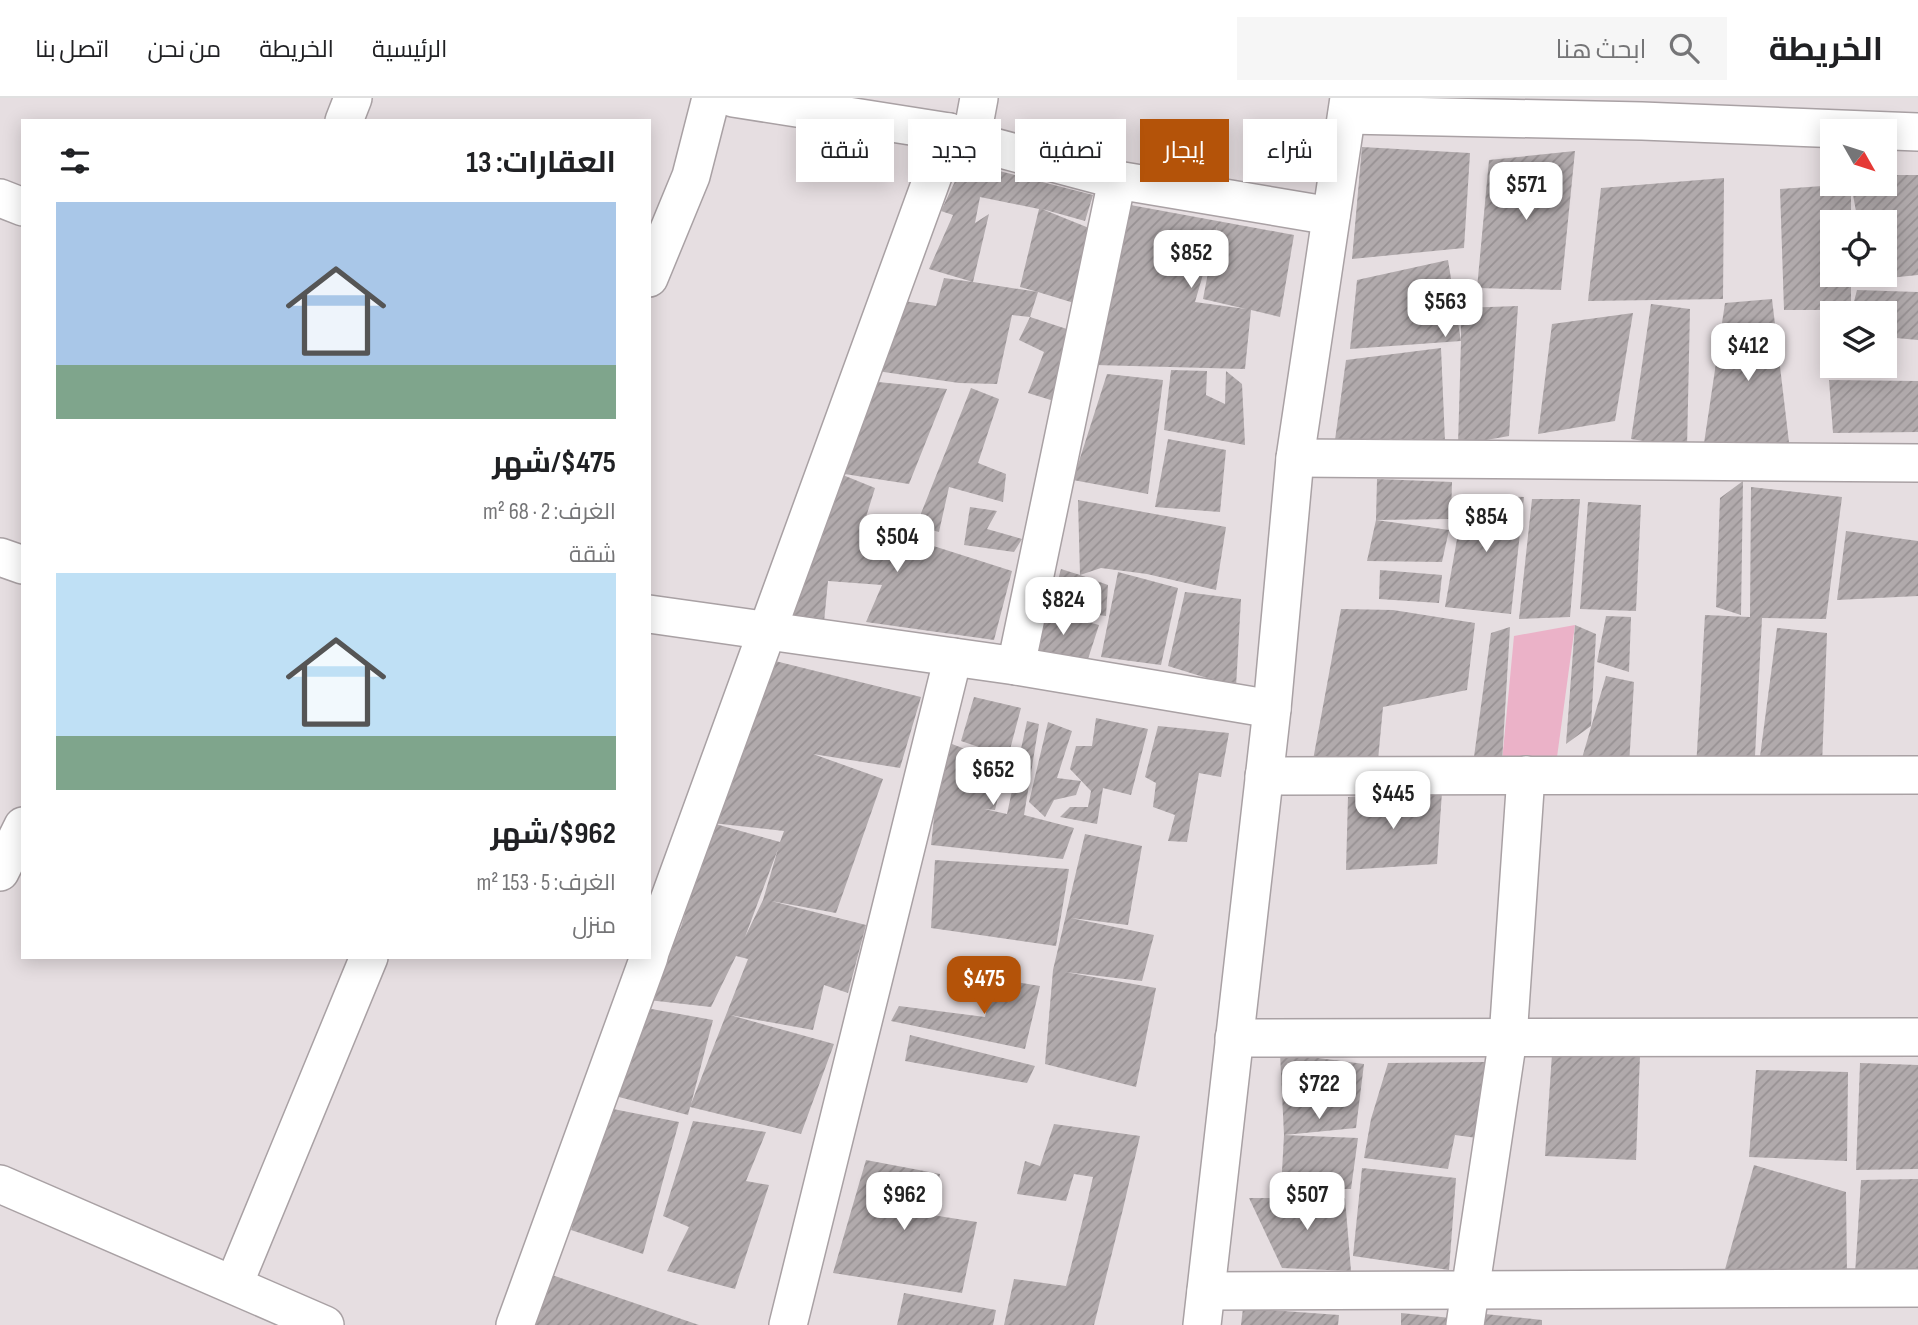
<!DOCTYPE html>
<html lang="ar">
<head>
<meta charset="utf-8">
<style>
  :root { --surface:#fff; --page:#f6f6f6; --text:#202124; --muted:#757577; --line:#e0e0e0; --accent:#b45309 }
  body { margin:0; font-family:"Sofia Sans Condensed",Cairo,sans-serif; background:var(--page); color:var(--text); direction:rtl; height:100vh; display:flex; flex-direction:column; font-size:26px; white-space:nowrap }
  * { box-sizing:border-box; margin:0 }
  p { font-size:23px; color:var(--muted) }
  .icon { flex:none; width:38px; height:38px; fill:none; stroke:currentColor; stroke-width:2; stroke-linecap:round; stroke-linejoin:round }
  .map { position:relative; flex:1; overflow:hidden; direction:ltr }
  .drawer { position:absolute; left:21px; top:21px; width:630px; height:840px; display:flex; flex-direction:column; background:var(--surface); border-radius:0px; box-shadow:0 4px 18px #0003; direction:rtl }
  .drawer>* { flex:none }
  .guide { position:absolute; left:672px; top:21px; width:665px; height:63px; direction:rtl; display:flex; gap:14px }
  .needle { width:46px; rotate:129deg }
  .tools { position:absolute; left:1820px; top:21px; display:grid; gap:14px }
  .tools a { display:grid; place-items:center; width:77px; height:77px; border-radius:0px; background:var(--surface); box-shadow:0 4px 18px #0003; font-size:35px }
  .price { position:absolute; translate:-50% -60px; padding:0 16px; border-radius:14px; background:#fff; color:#222; font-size:23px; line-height:46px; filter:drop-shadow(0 2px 4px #0008) }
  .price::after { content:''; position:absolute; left:50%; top:42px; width:21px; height:16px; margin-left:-10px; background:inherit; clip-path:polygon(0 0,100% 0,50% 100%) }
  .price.active { background:var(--accent); color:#fff }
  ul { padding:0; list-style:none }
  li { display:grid; align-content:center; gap:14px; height:371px; padding:0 35px }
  li span { display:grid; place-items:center; height:217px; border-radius:0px; color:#555 }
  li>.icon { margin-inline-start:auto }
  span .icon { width:126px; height:126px; fill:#fffc; stroke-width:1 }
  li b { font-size:30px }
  h2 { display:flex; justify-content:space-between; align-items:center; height:84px; padding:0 35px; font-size:30px }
  .chip { padding:0 24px; border-radius:0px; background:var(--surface); box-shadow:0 4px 18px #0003; font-size:24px; line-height:63px }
  .chip.active { background:var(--accent); color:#fff }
  header { display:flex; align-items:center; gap:42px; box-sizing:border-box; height:98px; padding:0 35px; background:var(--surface); border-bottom:2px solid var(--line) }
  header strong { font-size:33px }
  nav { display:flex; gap:38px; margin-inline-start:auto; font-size:24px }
  .search { width:490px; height:63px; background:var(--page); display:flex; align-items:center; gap:18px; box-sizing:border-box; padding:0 24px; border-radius:0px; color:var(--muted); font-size:26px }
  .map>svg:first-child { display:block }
</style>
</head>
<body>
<header>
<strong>الخريطة</strong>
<div class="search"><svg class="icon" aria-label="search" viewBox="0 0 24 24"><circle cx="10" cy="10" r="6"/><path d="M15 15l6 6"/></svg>ابحث هنا</div>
<nav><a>الرئيسية</a><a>الخريطة</a><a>من نحن</a><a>اتصل بنا</a></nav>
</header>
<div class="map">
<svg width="1918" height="1227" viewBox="0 0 1918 1227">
  <defs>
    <pattern id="building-hatch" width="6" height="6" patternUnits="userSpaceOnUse" patternTransform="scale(1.75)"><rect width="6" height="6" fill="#b1aaac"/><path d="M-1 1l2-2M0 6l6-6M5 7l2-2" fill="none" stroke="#979193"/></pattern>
  </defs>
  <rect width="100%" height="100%" fill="#e6dee1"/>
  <path fill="#ebb2c8" d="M 1575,527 L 1557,659 L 1502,664 L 1514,538 Z"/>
  <g fill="url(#building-hatch)" fill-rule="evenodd">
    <path d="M 1362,49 L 1470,55 L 1464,150 L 1352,161 Z"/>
    <path d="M 1575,53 L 1561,192 L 1477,190 L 1489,62 Z"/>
    <path d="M 964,64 L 1093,97 L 1085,123 L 1042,111 L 1094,132 L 1074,205 L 1038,194 L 1030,219 L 1012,217 L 997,286 L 959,285 L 877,273 L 904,203 L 936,208 L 944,180 L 973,184 L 929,171 L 953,117 L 941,113 ZM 980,99 L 1039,111 L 1020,189 L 1038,194 L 973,184 L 989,116 L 975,125 Z"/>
    <path d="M 1885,77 L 1918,77 L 1918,177 L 1869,182 L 1868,177 L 1885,177 L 1885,124 L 1858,124 L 1851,86 L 1885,86 Z"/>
    <path d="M 1724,80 L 1723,201 L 1588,203 L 1601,90 Z"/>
    <path d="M 1851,86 L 1851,124 L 1832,124 L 1832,177 L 1851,177 L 1851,212 L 1784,212 L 1780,91 Z"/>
    <path d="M 1125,106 L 1294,137 L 1280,219 L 1251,212 L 1245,271 L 1095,267 L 1114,191 ZM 1217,128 L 1203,201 L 1246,211 L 1195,204 Z"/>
    <path d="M 1448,162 L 1461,243 L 1461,210 L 1518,208 L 1509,338 L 1458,347 L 1461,243 L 1350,251 L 1357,182 Z"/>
    <path d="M 1857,192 L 1918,194 L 1918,242 L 1885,239 L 1885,215 L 1851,215 Z"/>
    <path d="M 1772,201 L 1790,353 L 1703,352 L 1725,205 Z"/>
    <path d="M 1651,206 L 1690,211 L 1687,350 L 1631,341 Z"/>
    <path d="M 1633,215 L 1615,323 L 1538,336 L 1552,226 Z"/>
    <path d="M 1030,219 L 1073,233 L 1054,303 L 1028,295 L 1044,254 L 1019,242 Z"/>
    <path d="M 1441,250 L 1445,344 L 1335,342 L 1346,262 Z"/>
    <path d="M 1171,272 L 1207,273 L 1206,297 L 1225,306 L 1226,273 L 1242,286 L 1245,347 L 1164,332 Z"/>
    <path d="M 1107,276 L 1163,282 L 1148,396 L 1073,382 Z"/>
    <path d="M 1829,282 L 1918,283 L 1918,334 L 1833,335 Z"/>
    <path d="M 878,284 L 947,291 L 909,386 L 838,375 Z"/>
    <path d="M 971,290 L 999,301 L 978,365 L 1006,376 L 1003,404 L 949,389 L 939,434 L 916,428 Z"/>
    <path d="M 1168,341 L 1226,352 L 1220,414 L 1155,409 Z"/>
    <path d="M 838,375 L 875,390 L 858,445 L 862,435 L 902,438 L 1012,473 L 994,542 L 866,524 L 882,487 L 828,483 L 824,524 L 784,516 Z"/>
    <path d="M 1377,381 L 1452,384 L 1451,421 L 1376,422 L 1449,432 L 1442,464 L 1367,463 L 1376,422 Z"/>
    <path d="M 1743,383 L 1741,517 L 1716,509 L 1720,400 Z"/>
    <path d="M 1751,389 L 1842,399 L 1826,521 L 1762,520 L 1755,658 L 1696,670 L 1705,517 L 1750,519 Z"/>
    <path d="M 1465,396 L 1524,399 L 1511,516 L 1445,509 Z"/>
    <path d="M 1532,401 L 1580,401 L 1570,519 L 1519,521 Z"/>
    <path d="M 1078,402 L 1226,429 L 1216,492 L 1147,476 L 1101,470 L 1080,477 L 1108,487 L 1106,518 L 1050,511 L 1061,471 L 1080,477 Z"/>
    <path d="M 1588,404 L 1641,407 L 1636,513 L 1580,511 Z"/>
    <path d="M 970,409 L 997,413 L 987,431 L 1022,441 L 1014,454 L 964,447 Z"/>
    <path d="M 1846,433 L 1918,443 L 1918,498 L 1837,502 Z"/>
    <path d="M 1380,472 L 1442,477 L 1439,505 L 1379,501 Z"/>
    <path d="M 1118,474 L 1178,490 L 1161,567 L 1101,559 Z"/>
    <path d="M 1185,494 L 1241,501 L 1236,589 L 1168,568 Z"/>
    <path d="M 1039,511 L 1099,527 L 1088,561 L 1033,558 Z"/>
    <path d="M 1341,511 L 1393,512 L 1475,525 L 1467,592 L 1383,609 L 1378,662 L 1313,662 Z"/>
    <path d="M 1606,518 L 1631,519 L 1629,574 L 1597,564 Z"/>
    <path d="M 1575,527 L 1596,536 L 1591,628 L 1566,646 Z"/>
    <path d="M 1510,529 L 1502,664 L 1473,666 L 1491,535 Z"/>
    <path d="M 1777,530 L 1827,535 L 1822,667 L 1759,666 Z"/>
    <path d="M 771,562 L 921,599 L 900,670 L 813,656 L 883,681 L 836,815 L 771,803 L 866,827 L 848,895 L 824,887 L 813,932 L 730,917 L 834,946 L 801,1036 L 690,1009 L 688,1017 L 615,998 L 646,910 L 713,922 L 691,1006 L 748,861 L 736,858 L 711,909 L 648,902 L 681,829 L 712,725 L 780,744 L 784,733 L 712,725 ZM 778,751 L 763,802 L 745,839 Z"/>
    <path d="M 1606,578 L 1634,584 L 1629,668 L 1580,667 Z"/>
    <path d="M 974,599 L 1021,610 L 1008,659 L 961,643 Z"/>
    <path d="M 1096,620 L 1148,631 L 1131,697 L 1103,690 L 1097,726 L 1060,719 L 1070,709 L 1088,709 L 1091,693 L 1070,671 L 1076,648 L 1092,648 Z"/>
    <path d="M 1027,623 L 1039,626 L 1024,717 L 1074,730 L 1063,761 L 931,747 L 936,702 L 952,646 L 1006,667 L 995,712 L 984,711 L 1007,716 Z"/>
    <path d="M 1048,624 L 1072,633 L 1057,680 L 1081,683 L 1076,697 L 1054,702 L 1045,719 L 1029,704 Z"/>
    <path d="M 1158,628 L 1229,635 L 1221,679 L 1199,675 L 1187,744 L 1168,743 L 1175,717 L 1153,709 L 1156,685 L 1145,679 Z"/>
    <path d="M 1442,694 L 1437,766 L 1346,772 L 1348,699 Z"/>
    <path d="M 1085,736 L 1142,748 L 1128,827 L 1071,820 L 1154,837 L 1142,883 L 1065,874 L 1156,890 L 1136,989 L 1045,966 L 1053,872 Z"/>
    <path d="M 935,762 L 1069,771 L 1056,848 L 931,830 Z"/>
    <path d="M 993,880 L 1040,888 L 1025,951 L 891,923 L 899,908 L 985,919 Z"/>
    <path d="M 910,937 L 1035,968 L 1027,985 L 905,963 Z"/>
    <path d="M 1280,955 L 1364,966 L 1356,1030 L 1284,1037 L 1358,1040 L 1351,1091 L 1281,1091 L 1284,1037 Z"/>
    <path d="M 1552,956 L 1640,957 L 1636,1062 L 1545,1058 Z"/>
    <path d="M 1485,964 L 1477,1040 L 1455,1037 L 1448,1071 L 1364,1060 L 1371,1021 L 1388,965 Z"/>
    <path d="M 1860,965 L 1918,967 L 1918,1071 L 1856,1072 Z"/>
    <path d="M 1756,972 L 1848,974 L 1847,1063 L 1749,1059 Z"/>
    <path d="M 608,1010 L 679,1024 L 643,1156 L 571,1132 Z"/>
    <path d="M 693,1023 L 766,1034 L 746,1083 L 769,1087 L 735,1191 L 667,1173 L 689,1129 L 663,1118 Z"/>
    <path d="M 1054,1026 L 1140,1038 L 1123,1111 L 1094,1227 L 1004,1227 L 1014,1181 L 1066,1188 L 1087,1105 L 1093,1079 L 1074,1076 L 1066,1103 L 1017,1096 L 1025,1063 L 1040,1068 Z"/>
    <path d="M 866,1062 L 940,1076 L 932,1117 L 977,1124 L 962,1195 L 833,1175 Z"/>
    <path d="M 1754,1067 L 1846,1094 L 1847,1175 L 1724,1175 Z"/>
    <path d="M 1362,1070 L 1456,1080 L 1449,1172 L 1353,1158 Z"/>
    <path d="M 1918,1081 L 1918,1178 L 1855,1176 L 1861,1082 Z"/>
    <path d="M 1249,1100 L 1345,1100 L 1351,1173 L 1282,1170 Z"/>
    <path d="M 552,1177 L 699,1227 L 532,1227 Z"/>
    <path d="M 904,1195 L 996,1212 L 993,1227 L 897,1227 Z"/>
    <path d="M 1243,1210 L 1339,1217 L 1338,1227 L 1241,1227 Z"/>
    <path d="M 1401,1215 L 1451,1220 L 1450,1227 L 1401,1227 Z"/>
    <path d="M 1485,1216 L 1542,1222 L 1542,1227 L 1485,1227 Z"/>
  </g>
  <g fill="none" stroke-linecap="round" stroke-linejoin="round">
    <g stroke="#a9a1a4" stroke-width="40">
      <g id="street">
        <path d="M 733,0 L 949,34 L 971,43 L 1117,82 L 1331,118"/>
        <path d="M 1347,17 L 1642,23 L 1918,34"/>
        <path d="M 344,23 L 353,0"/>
        <path d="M 971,43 L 979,0"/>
        <path d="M 0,100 L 23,109"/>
        <path d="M 649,180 L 691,78 L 711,0"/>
        <path d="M 1295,360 L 1918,365"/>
        <path d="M 0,459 L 23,467"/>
        <path d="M 649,516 L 1016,568 L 1272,611"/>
        <path d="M 1016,568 L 1117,82"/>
        <path d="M 1264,678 L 1918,677"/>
        <path d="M 0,774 L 23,728"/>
        <path d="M 649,857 L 949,34"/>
        <path d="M 1234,940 L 1918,939"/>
        <path d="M 0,1086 L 325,1227"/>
        <path d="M 234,1186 L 369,859"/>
        <path d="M 1206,1193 L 1918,1190"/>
        <path d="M 515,1227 L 649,859"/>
        <path d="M 788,1227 L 953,559"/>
        <path d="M 1202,1227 L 1272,611 L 1295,360 L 1349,0"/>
        <path d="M 1465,1227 L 1508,940 L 1526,677"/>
      </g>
    </g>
    <use href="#street" stroke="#fff" stroke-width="37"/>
  </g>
</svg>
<div class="tools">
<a><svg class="needle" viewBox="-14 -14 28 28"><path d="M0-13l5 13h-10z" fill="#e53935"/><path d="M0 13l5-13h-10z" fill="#757577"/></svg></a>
<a><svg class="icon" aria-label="locate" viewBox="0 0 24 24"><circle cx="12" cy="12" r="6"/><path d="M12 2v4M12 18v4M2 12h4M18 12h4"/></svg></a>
<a><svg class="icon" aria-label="layers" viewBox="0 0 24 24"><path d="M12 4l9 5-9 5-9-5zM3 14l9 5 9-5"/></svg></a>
</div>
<b class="price" style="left:1526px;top:124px">$571</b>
<b class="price" style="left:1191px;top:192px">$852</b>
<b class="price" style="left:1445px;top:241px">$563</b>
<b class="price" style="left:1748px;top:285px">$412</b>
<b class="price" style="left:1486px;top:456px">$854</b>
<b class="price" style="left:897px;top:476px">$504</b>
<b class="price" style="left:1063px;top:539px">$824</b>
<b class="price" style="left:993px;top:709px">$652</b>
<b class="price" style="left:1393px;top:733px">$445</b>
<b class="price active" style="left:984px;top:918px">$475</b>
<b class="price" style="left:1319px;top:1023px">$722</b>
<b class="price" style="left:904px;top:1134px">$962</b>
<b class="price" style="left:1307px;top:1134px">$507</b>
<div class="guide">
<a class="chip">شراء</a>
<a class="chip active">إيجار</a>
<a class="chip">تصفية</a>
<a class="chip">جديد</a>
<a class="chip">شقة</a>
</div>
<section class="drawer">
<h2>العقارات: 13<svg class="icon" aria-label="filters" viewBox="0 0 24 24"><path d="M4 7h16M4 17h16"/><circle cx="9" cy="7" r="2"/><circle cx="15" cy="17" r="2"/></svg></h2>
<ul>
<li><span style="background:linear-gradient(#a9c7e8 75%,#7fa58c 0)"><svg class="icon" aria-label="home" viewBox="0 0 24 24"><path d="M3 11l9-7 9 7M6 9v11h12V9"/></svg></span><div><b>$475/شهر</b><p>الغرف: 2 · 68 m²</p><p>شقة</p></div></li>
<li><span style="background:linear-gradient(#bfe0f5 75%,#7fa58c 0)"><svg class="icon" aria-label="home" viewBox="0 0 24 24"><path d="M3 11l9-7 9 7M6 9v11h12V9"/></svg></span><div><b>$962/شهر</b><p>الغرف: 5 · 153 m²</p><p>منزل</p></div></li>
</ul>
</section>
</div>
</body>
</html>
